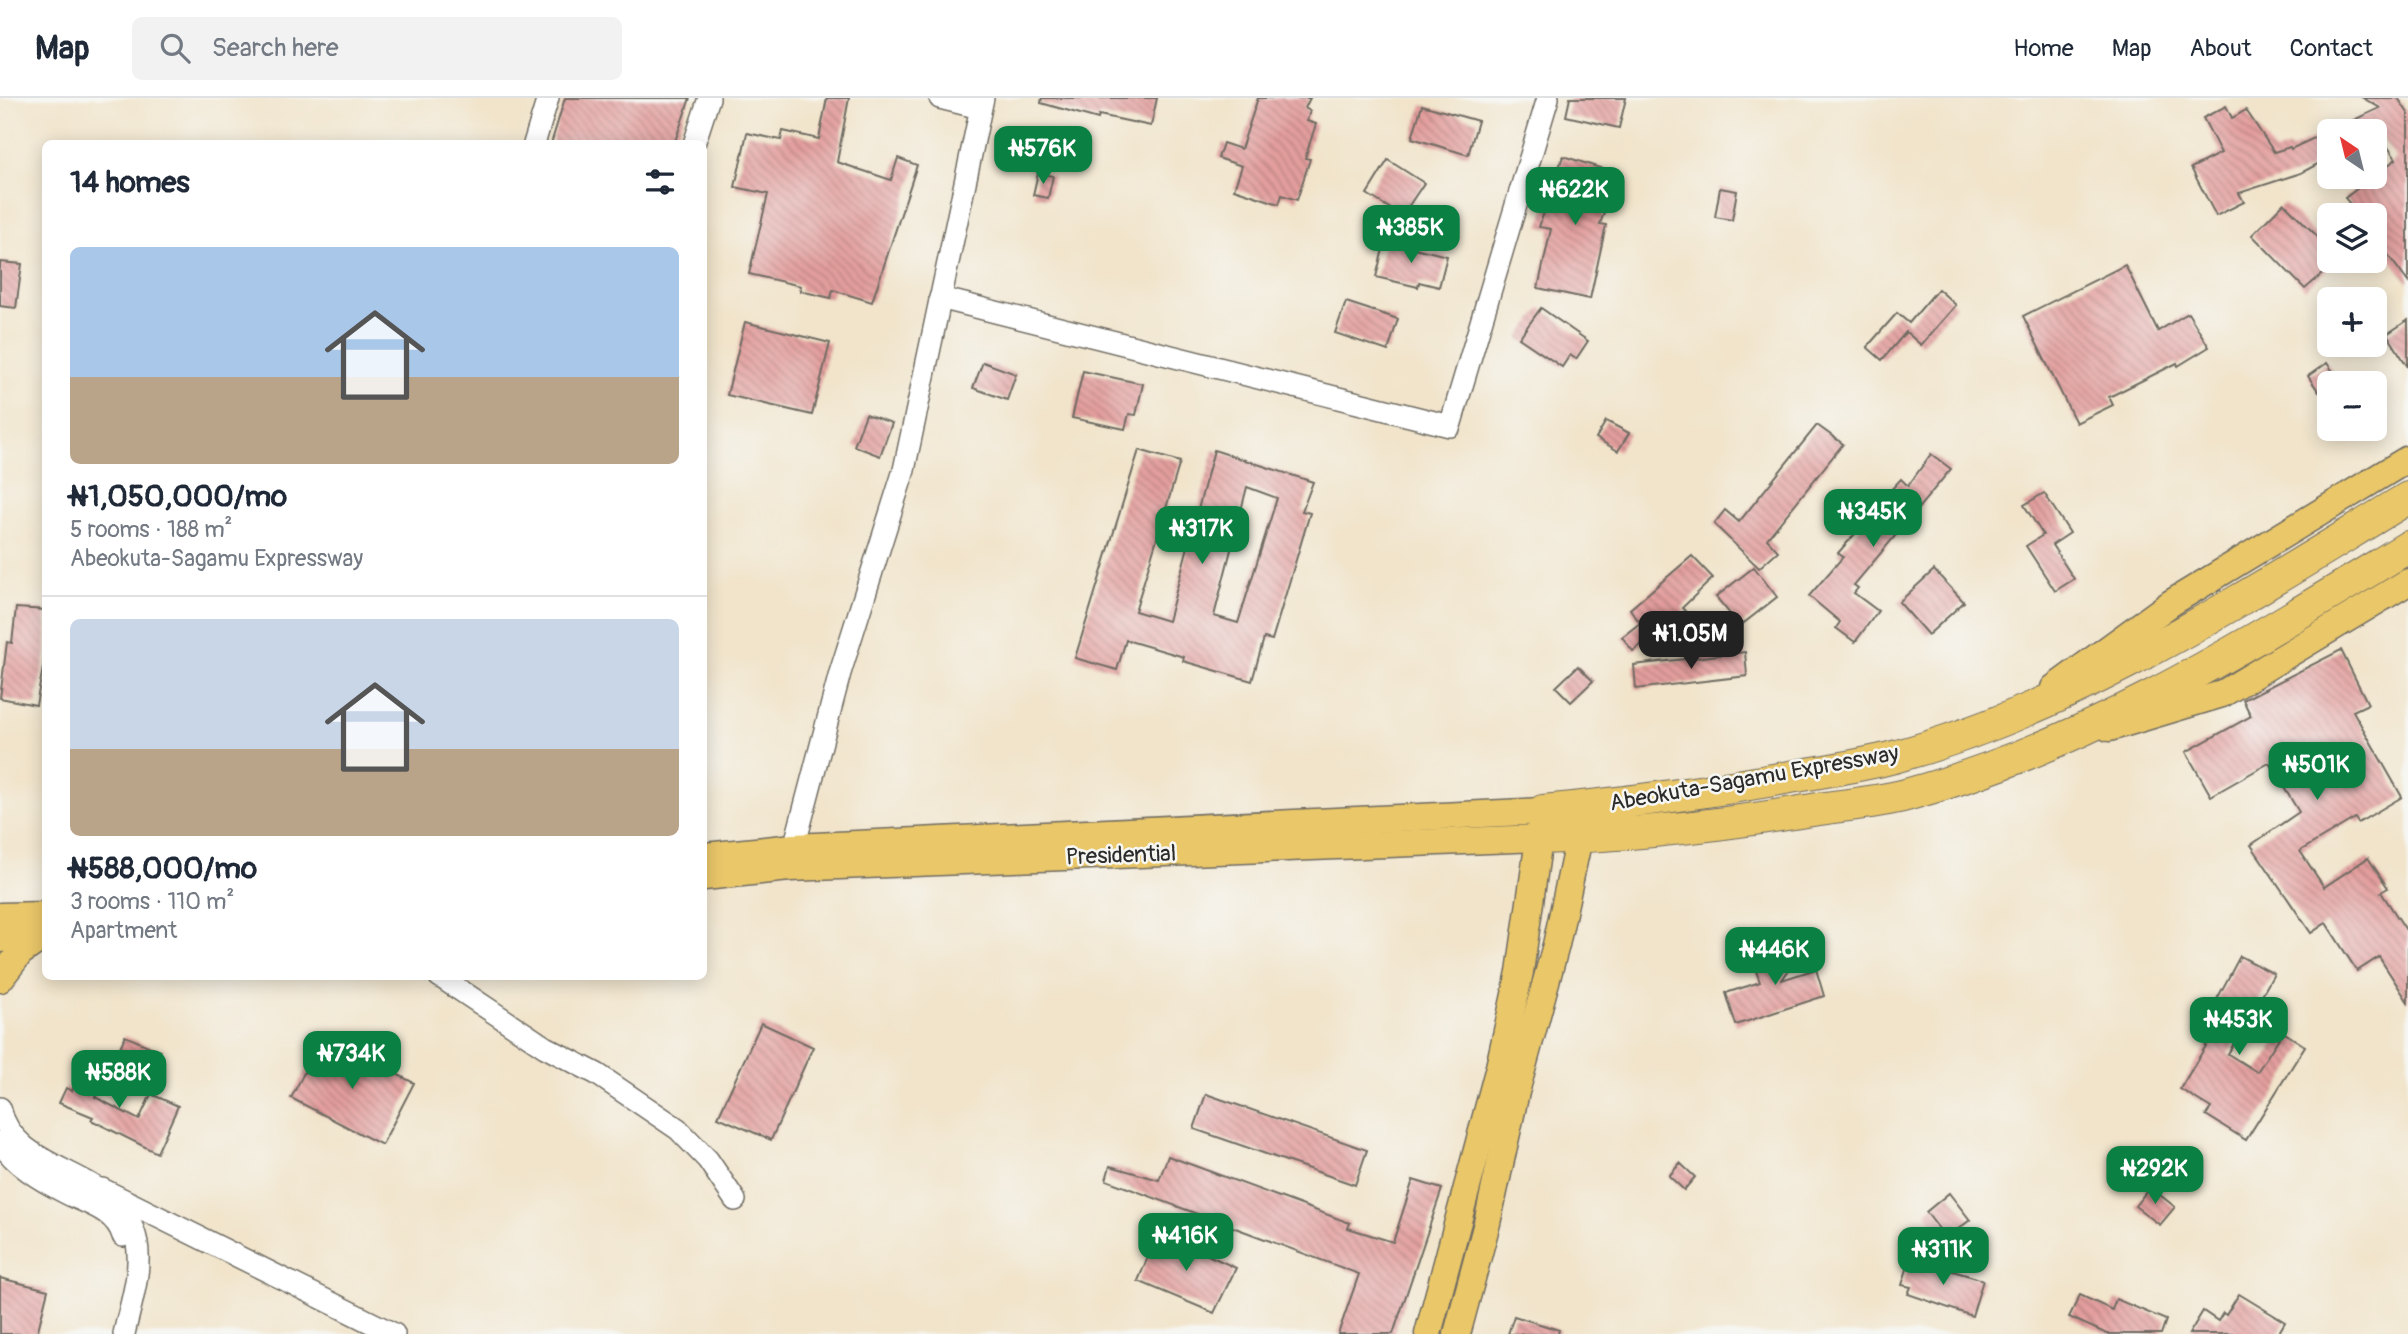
<!DOCTYPE html>
<html lang="en">
<head>
<meta charset="utf-8">
<style>
  :root { --surface:#fff; --page:#f2f2f3; --text:#1f2937; --muted:#747a83; --line:#e0e1e3; --accent:#0b8043 }
  body { margin:0; font-family:Pangolin,sans-serif; background:var(--page); color:var(--text); height:100vh; display:flex; flex-direction:column; font-size:26px; white-space:nowrap }
  * { box-sizing:border-box; margin:0 }
  p { font-size:23px; color:var(--muted) }
  .icon { flex:none; width:38px; height:38px; fill:none; stroke:currentColor; stroke-width:2; stroke-linecap:round; stroke-linejoin:round }
  .map { position:relative; flex:1; overflow:hidden }
  .details { position:absolute; left:42px; top:42px; width:665px; height:840px; display:flex; flex-direction:column; background:var(--surface); border-radius:10px; box-shadow:0 4px 18px #0003 }
  .details>* { flex:none }
  .needle { width:46px; rotate:325deg }
  .controls { position:absolute; left:2317px; top:21px; display:grid; gap:14px }
  .controls a { display:grid; place-items:center; width:70px; height:70px; border-radius:10px; background:var(--surface); box-shadow:0 4px 18px #0003; font-size:35px }
  .price { position:absolute; translate:-50% -60px; padding:0 16px; border-radius:14px; background:var(--accent); color:#fff; font-size:23px; line-height:46px; filter:drop-shadow(0 2px 4px #0008) }
  .price::after { content:''; position:absolute; left:50%; top:42px; width:21px; height:16px; margin-left:-10px; background:inherit; clip-path:polygon(0 0,100% 0,50% 100%) }
  .price.active { background:#222; color:#fff }
  ul { padding:0; list-style:none }
  li { display:grid; align-content:center; gap:14px; height:371px; padding:0 28px }
  li+li { border-top:2px solid var(--line) }
  li span { display:grid; place-items:center; height:217px; border-radius:10px; color:#555 }
  li>.icon { margin-inline-start:auto }
  span .icon { width:126px; height:126px; fill:#fffc; stroke-width:1 }
  li b { font-size:30px }
  h2 { display:flex; justify-content:space-between; align-items:center; height:84px; padding:0 28px; font-size:30px }
  header { display:flex; align-items:center; gap:42px; box-sizing:border-box; height:98px; padding:0 35px; background:var(--surface); border-bottom:2px solid var(--line) }
  header strong { font-size:33px }
  nav { display:flex; gap:38px; margin-inline-start:auto; font-size:24px }
  .search { width:490px; height:63px; background:var(--page); display:flex; align-items:center; gap:18px; box-sizing:border-box; padding:0 24px; border-radius:10px; color:var(--muted); font-size:26px }
  .map>svg:first-child { display:block }
</style>
</head>
<body>
<header>
<strong>Map</strong>
<div class="search"><svg class="icon" aria-label="search" viewBox="0 0 24 24"><circle cx="10" cy="10" r="6"/><path d="M15 15l6 6"/></svg>Search here</div>
<nav><a>Home</a><a>Map</a><a>About</a><a>Contact</a></nav>
</header>
<div class="map">
<svg width="2408" height="1236" viewBox="0 0 2408 1236">
  <defs>
    <pattern id="building-back-hatch" width="6" height="6" patternUnits="userSpaceOnUse" patternTransform="scale(1.75)"><rect width="6" height="6" fill="#e39e9d"/><path d="M-1 5l2 2M0 0l6 6M5-1l2 2" fill="none" stroke="#b88180"/></pattern>
  </defs>
  <rect width="100%" height="100%" fill="#f6f6f2"/>
  <filter id="ink" filterUnits="userSpaceOnUse"><feTurbulence type="fractalNoise" baseFrequency=".0143" numOctaves="2"/><feDisplacementMap in="SourceGraphic" scale="14" xChannelSelector="R" yChannelSelector="G"/><feConvolveMatrix kernelMatrix="1 2 1 2 8 2 1 2 1" color-interpolation-filters="sRGB"/></filter>
  <filter id="wash" filterUnits="userSpaceOnUse"><feTurbulence type="fractalNoise" baseFrequency=".00686" numOctaves="4" result="noise"/><feDisplacementMap in="SourceGraphic" scale="28" xChannelSelector="R" yChannelSelector="G"/><feGaussianBlur stdDeviation="1.57" result="paint"/><feColorMatrix in="noise" values="0 0 0 0 0 0 0 0 0 0 0 0 0 0 0 0 0 1.4 0 .05"/><feComposite in="paint" operator="in"/></filter>
  <g filter="url(#wash)">
    <rect width="100%" height="100%" fill="#f1e4cb"/>
    <g id="blocks">
      <g fill="url(#building-back-hatch)" fill-rule="evenodd">
        <path d="M 565,0 L 690,0 L 674,46 L 551,46 Z"/>
        <path d="M 827,0 L 849,0 L 837,64 L 891,82 L 898,60 L 917,67 L 872,204 L 833,192 L 831,200 L 800,193 L 801,188 L 749,176 L 768,96 L 735,89 L 747,35 L 781,42 L 783,33 L 819,41 Z"/>
        <path d="M 1042,0 L 1157,0 L 1151,28 L 1099,17 L 1098,21 L 1041,5 Z"/>
        <path d="M 1258,0 L 1310,0 L 1305,10 L 1310,13 L 1307,23 L 1316,26 L 1305,60 L 1310,61 L 1297,102 L 1282,97 L 1279,106 L 1234,91 L 1242,68 L 1218,60 L 1223,45 L 1241,51 Z"/>
        <path d="M 1570,0 L 1626,0 L 1619,30 L 1566,18 Z"/>
        <path d="M 2363,0 L 2398,0 L 2408,15 L 2408,184 L 2375,139 L 2375,117 L 2359,117 L 2345,100 L 2396,61 L 2377,33 L 2330,33 L 2380,10 Z"/>
        <path d="M 1422,7 L 1478,23 L 1468,57 L 1412,40 Z"/>
        <path d="M 2226,8 L 2232,20 L 2246,12 L 2274,54 L 2290,49 L 2291,51 L 2329,33 L 2329,60 L 2301,75 L 2239,95 L 2244,104 L 2216,118 L 2191,70 L 2221,55 L 2203,20 Z"/>
        <path d="M 1563,58 L 1618,76 L 1600,126 L 1606,127 L 1590,201 L 1538,190 L 1551,131 L 1539,129 Z"/>
        <path d="M 1388,62 L 1424,85 L 1402,118 L 1367,96 Z"/>
        <path d="M 1038,75 L 1053,78 L 1048,100 L 1033,97 Z"/>
        <path d="M 1720,90 L 1737,93 L 1732,122 L 1715,119 Z"/>
        <path d="M 2284,105 L 2318,139 L 2329,129 L 2329,170 L 2305,191 L 2252,137 Z"/>
        <path d="M 1385,143 L 1447,158 L 1439,189 L 1419,184 L 1418,189 L 1376,179 Z"/>
        <path d="M 0,164 L 22,166 L 16,210 L 0,208 Z"/>
        <path d="M 2125,167 L 2158,233 L 2188,215 L 2209,249 L 2178,268 L 2177,265 L 2109,299 L 2113,307 L 2076,325 L 2023,218 Z"/>
        <path d="M 1938,191 L 1956,207 L 1921,247 L 1906,234 L 1882,262 L 1867,249 L 1897,215 L 1909,225 Z"/>
        <path d="M 1346,204 L 1398,221 L 1388,253 L 1335,235 Z"/>
        <path d="M 1541,210 L 1588,243 L 1576,261 L 1570,257 L 1562,269 L 1519,240 Z"/>
        <path d="M 2408,222 L 2408,269 L 2387,236 Z"/>
        <path d="M 745,224 L 830,245 L 812,317 L 727,297 Z"/>
        <path d="M 983,264 L 1016,276 L 1007,302 L 973,290 Z"/>
        <path d="M 2327,265 L 2338,281 L 2319,294 L 2308,278 Z"/>
        <path d="M 1083,273 L 1143,286 L 1136,317 L 1129,316 L 1125,331 L 1072,320 Z"/>
        <path d="M 866,316 L 892,325 L 880,358 L 854,348 Z"/>
        <path d="M 1606,323 L 1629,335 L 1618,353 L 1596,340 Z"/>
        <path d="M 1817,327 L 1843,346 L 1767,441 L 1778,453 L 1759,470 L 1714,426 L 1725,412 L 1739,424 Z"/>
        <path d="M 1139,352 L 1180,364 L 1135,513 L 1168,523 L 1214,352 L 1313,384 L 1302,413 L 1310,415 L 1272,542 L 1264,540 L 1252,583 L 1183,563 L 1184,559 L 1126,542 L 1117,572 L 1075,560 ZM 1247,389 L 1277,400 L 1238,525 L 1214,518 Z"/>
        <path d="M 1931,356 L 1951,371 L 1854,487 L 1858,490 L 1854,495 L 1878,513 L 1855,544 L 1836,530 L 1840,524 L 1809,498 L 1843,459 L 1838,455 L 1879,409 L 1877,407 L 1901,381 L 1908,388 Z"/>
        <path d="M 2044,395 L 2070,435 L 2052,447 L 2074,481 L 2055,493 L 2026,448 L 2043,437 L 2024,407 Z"/>
        <path d="M 1692,458 L 1713,480 L 1682,510 L 1685,513 L 1633,553 L 1622,539 L 1640,525 L 1630,511 Z"/>
        <path d="M 1754,469 L 1777,499 L 1740,528 L 1716,499 Z"/>
        <path d="M 1934,472 L 1964,504 L 1928,537 L 1899,504 Z"/>
        <path d="M 16,510 L 46,512 L 46,554 L 36,607 L 0,600 L 7,544 L 12,545 Z"/>
        <path d="M 2341,552 L 2368,606 L 2353,613 L 2402,699 L 2358,725 L 2355,720 L 2300,753 L 2324,789 L 2368,760 L 2388,790 L 2381,794 L 2408,835 L 2408,904 L 2379,859 L 2357,873 L 2326,825 L 2311,835 L 2251,747 L 2299,714 L 2269,665 L 2211,698 L 2186,654 L 2251,618 L 2243,602 Z"/>
        <path d="M 1745,554 L 1747,578 L 1636,591 L 1634,567 Z"/>
        <path d="M 1578,568 L 1593,583 L 1571,604 L 1556,589 Z"/>
        <path d="M 1783,837 L 1803,851 L 1782,882 L 1816,871 L 1824,898 L 1736,927 L 1726,895 L 1760,884 L 1756,873 L 1775,867 L 1766,861 Z"/>
        <path d="M 2240,858 L 2274,876 L 2228,956 L 2257,974 L 2283,934 L 2305,948 L 2246,1042 L 2206,1017 L 2211,1010 L 2180,991 L 2221,923 L 2209,916 Z"/>
        <path d="M 761,925 L 813,949 L 771,1042 L 718,1019 Z"/>
        <path d="M 125,938 L 160,953 L 146,987 L 110,972 Z"/>
        <path d="M 323,938 L 414,985 L 382,1047 L 291,1000 Z"/>
        <path d="M 86,961 L 108,970 L 95,999 L 139,1022 L 151,996 L 178,1008 L 157,1055 L 91,1022 L 93,1019 L 59,1005 L 66,990 L 72,993 Z"/>
        <path d="M 1206,996 L 1367,1052 L 1355,1087 L 1194,1031 Z"/>
        <path d="M 1168,1058 L 1350,1125 L 1348,1130 L 1393,1144 L 1413,1082 L 1442,1091 L 1393,1236 L 1338,1236 L 1359,1176 L 1106,1082 L 1110,1068 L 1159,1082 Z"/>
        <path d="M 1680,1065 L 1695,1079 L 1684,1092 L 1669,1078 Z"/>
        <path d="M 2150,1089 L 2175,1109 L 2160,1127 L 2135,1108 Z"/>
        <path d="M 1949,1095 L 1970,1122 L 1946,1140 L 1926,1114 Z"/>
        <path d="M 1158,1134 L 1236,1170 L 1214,1215 L 1138,1183 Z"/>
        <path d="M 1916,1162 L 1983,1182 L 1972,1218 L 1908,1196 L 1911,1189 L 1902,1187 L 1908,1168 L 1914,1170 Z"/>
        <path d="M 0,1180 L 48,1192 L 37,1236 L 0,1236 Z"/>
        <path d="M 2239,1196 L 2285,1224 L 2278,1236 L 2189,1236 L 2203,1213 L 2218,1223 L 2223,1215 L 2226,1217 Z"/>
        <path d="M 2080,1197 L 2112,1212 L 2116,1201 L 2166,1222 L 2161,1236 L 2107,1236 L 2069,1219 Z"/>
        <path d="M 1514,1218 L 1559,1232 L 1558,1236 L 1508,1236 Z"/>
      </g>
    </g>
  </g>
  <g filter="url(#ink)">
    <use href="#blocks" fill-opacity="0" stroke="#706c63" stroke-width="2"/>
    <g fill="none" stroke-linecap="round" stroke-linejoin="round">
      <g stroke="#706c63" stroke-width="24">
        <g id="minor">
          <path d="M 940,0 L 980,10"/>
          <path d="M 534,46 L 548,0"/>
          <path d="M 694,46 L 709,0"/>
          <path d="M 940,200 L 1450,328 L 1548,0"/>
          <path d="M 791,761 L 840,575 L 904,372 L 983,0"/>
          <path d="M 439,878 L 545,949 L 597,976 L 678,1031 L 708,1062 L 735,1102"/>
          <path d="M 0,1010 C 15,1080 122,1067 137,1145 C 142,1174 130,1208 124,1236"/>
          <path d="M 0,1044 C 15,1067 40,1082 64,1094 C 86,1106 115,1111 123,1138"/>
          <path d="M 102,1091 L 394,1236"/>
        </g>
      </g>
      <g stroke="#706c63" stroke-width="29">
        <g id="major">
          <path d="M 2054,590 L 2171,505 L 2408,361"/>
          <path d="M 2109,630 L 2222,596 L 2408,484"/>
          <path d="M 704,758 L 794,749 L 1543,713 L 1520,874 L 1499,969 L 1428,1236"/>
          <path d="M 704,779 L 790,770 L 1539,740"/>
          <path d="M 0,818 L 46,817"/>
          <path d="M 0,841 L 44,838"/>
          <path d="M 0,881 L 20,855 L 44,838"/>
          <path d="M 1457,1236 L 1487,1125 L 1516,994 L 1556,847 L 1583,721"/>
        </g>
      </g>
      <g stroke="#706c63" stroke-width="34">
        <g id="highway">
          <path d="M 1543,713 C 1626,705 1708,694 1790,679 C 1824,673 1860,668 1894,659 C 2080,608 2244,499 2408,400"/>
          <path d="M 1539,740 C 1630,738 1722,727 1812,712 C 1843,707 1876,705 1906,697 C 2089,647 2248,546 2408,449"/>
        </g>
      </g>
      <use href="#minor" stroke="#fff" stroke-width="21"/>
      <use href="#major" stroke="#eac769" stroke-width="26"/>
      <use href="#highway" stroke="#eac769" stroke-width="32"/>
    </g>
  </g>
  <g text-anchor="middle" dominant-baseline="central" stroke-width="5" stroke-linejoin="round" paint-order="stroke">
    <g font-size="23" fill="#2b2b2b" stroke="#f6f6f2">
      <text transform="translate(1754 680) rotate(-10)">Abeokuta-Sagamu Expressway</text>
      <text transform="translate(1121 757) rotate(-2)">Presidential</text>
    </g>
  </g>
</svg>
<div class="controls">
<a><svg class="needle" viewBox="-14 -14 28 28"><path d="M0-13l5 13h-10z" fill="#e53935"/><path d="M0 13l5-13h-10z" fill="#747a83"/></svg></a>
<a><svg class="icon" aria-label="layers" viewBox="0 0 24 24"><path d="M12 4l9 5-9 5-9-5zM3 14l9 5 9-5"/></svg></a>
<a>+</a>
<a>−</a>
</div>
<b class="price" style="left:1043px;top:88px">₦576K</b>
<b class="price" style="left:1575px;top:129px">₦622K</b>
<b class="price" style="left:1411px;top:167px">₦385K</b>
<b class="price" style="left:1873px;top:451px">₦345K</b>
<b class="price" style="left:1202px;top:468px">₦317K</b>
<b class="price active" style="left:1691px;top:573px">₦1.05M</b>
<b class="price" style="left:2317px;top:704px">₦501K</b>
<b class="price" style="left:1775px;top:889px">₦446K</b>
<b class="price" style="left:2239px;top:959px">₦453K</b>
<b class="price" style="left:352px;top:993px">₦734K</b>
<b class="price" style="left:119px;top:1012px">₦588K</b>
<b class="price" style="left:2155px;top:1108px">₦292K</b>
<b class="price" style="left:1186px;top:1175px">₦416K</b>
<b class="price" style="left:1943px;top:1189px">₦311K</b>
<section class="details">
<h2>14 homes<svg class="icon" aria-label="filters" viewBox="0 0 24 24"><path d="M4 7h16M4 17h16"/><circle cx="9" cy="7" r="2"/><circle cx="15" cy="17" r="2"/></svg></h2>
<ul>
<li><span style="background:linear-gradient(#a9c7e8 60%,#b9a48a 0)"><svg class="icon" aria-label="home" viewBox="0 0 24 24"><path d="M3 11l9-7 9 7M6 9v11h12V9"/></svg></span><div><b>₦1,050,000/mo</b><p>5 rooms · 188 m²</p><p>Abeokuta-Sagamu Expressway</p></div></li>
<li><span style="background:linear-gradient(#c9d6e8 60%,#b9a48a 0)"><svg class="icon" aria-label="home" viewBox="0 0 24 24"><path d="M3 11l9-7 9 7M6 9v11h12V9"/></svg></span><div><b>₦588,000/mo</b><p>3 rooms · 110 m²</p><p>Apartment</p></div></li>
</ul>
</section>
</div>
</body>
</html>
